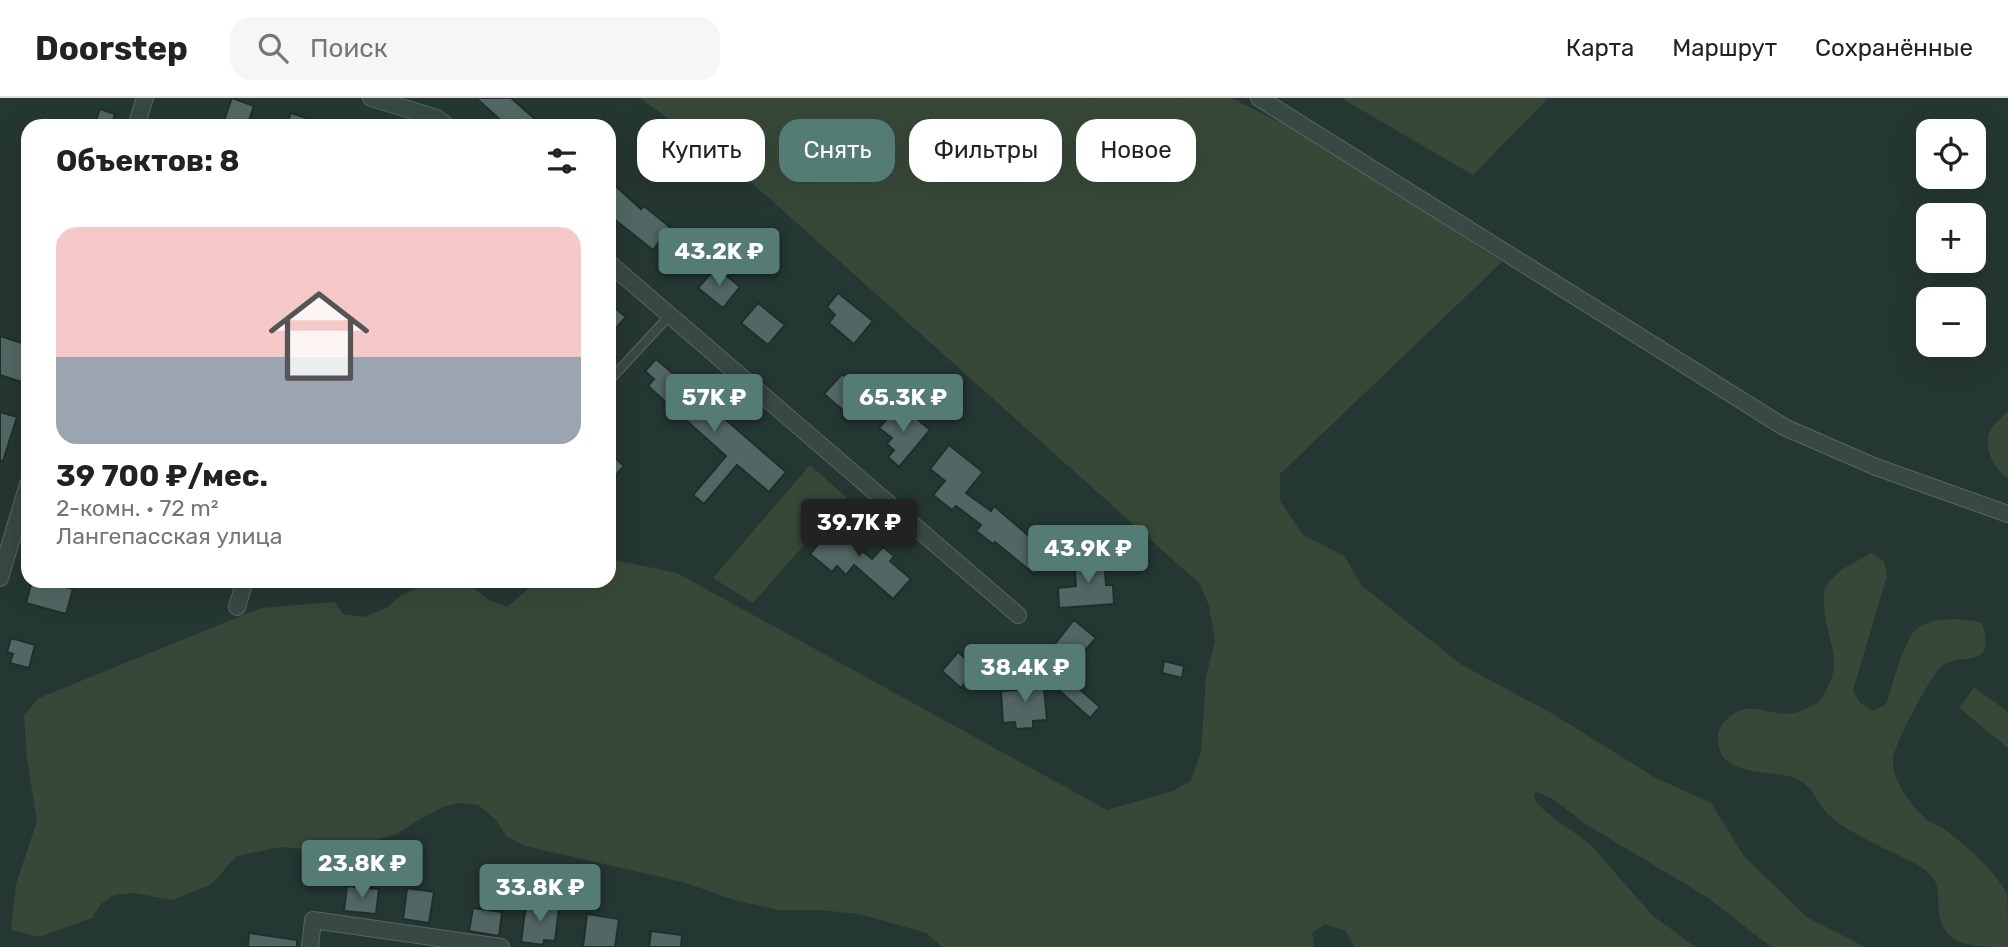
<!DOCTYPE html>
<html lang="ru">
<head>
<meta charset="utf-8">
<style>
  :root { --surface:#fff; --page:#f6f6f6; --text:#222; --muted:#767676; --line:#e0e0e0; --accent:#547c75 }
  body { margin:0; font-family:Rubik,sans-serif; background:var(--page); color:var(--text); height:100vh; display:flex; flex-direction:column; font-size:26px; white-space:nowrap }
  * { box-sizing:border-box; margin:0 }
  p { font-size:23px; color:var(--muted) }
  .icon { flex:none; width:38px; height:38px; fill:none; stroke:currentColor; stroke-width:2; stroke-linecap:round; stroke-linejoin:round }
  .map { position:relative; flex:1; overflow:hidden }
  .panel { position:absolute; left:21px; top:21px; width:595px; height:469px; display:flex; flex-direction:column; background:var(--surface); border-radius:21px; box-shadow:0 7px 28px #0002 }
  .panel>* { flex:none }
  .guide { position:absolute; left:637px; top:21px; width:665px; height:63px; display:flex; gap:14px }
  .controls { position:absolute; left:1916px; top:21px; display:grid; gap:14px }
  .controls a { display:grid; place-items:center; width:70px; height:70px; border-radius:14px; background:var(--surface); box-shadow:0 7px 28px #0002; font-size:35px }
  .price { position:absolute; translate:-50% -60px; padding:0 16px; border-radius:7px; background:var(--accent); color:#fff; font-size:23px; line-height:46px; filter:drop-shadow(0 2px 4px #0008) }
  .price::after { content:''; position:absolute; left:50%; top:42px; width:21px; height:16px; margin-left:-10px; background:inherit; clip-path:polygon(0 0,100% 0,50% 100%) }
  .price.current { background:#222; color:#fff }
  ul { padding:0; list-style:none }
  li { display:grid; align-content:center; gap:14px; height:371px; padding:0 35px }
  li span { display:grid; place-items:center; height:217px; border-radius:21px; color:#555 }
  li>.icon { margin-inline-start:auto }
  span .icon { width:126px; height:126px; fill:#fffc; stroke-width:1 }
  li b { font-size:30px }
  h2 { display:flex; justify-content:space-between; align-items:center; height:84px; padding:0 35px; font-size:30px }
  .tag { padding:0 24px; border-radius:21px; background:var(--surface); box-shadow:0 7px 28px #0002; font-size:24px; line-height:63px }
  .tag.current { background:var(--accent); color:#fff }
  header { display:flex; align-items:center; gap:42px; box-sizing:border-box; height:98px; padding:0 35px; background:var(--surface); border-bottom:2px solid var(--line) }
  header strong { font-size:33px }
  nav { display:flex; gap:38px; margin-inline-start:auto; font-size:24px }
  .search { width:490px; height:63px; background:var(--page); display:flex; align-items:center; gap:18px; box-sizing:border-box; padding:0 24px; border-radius:21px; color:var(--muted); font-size:26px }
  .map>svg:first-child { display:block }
</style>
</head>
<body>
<header>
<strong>Doorstep</strong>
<div class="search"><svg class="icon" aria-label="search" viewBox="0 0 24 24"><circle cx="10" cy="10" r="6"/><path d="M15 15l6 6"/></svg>Поиск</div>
<nav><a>Карта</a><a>Маршрут</a><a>Сохранённые</a></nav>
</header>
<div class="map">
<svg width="2008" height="849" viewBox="0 0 2008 849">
  <rect width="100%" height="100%" fill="#253733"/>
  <g fill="#374838">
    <path d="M 640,0 L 1231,0 L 1308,38 L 1502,164 L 1280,376 L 1280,403 L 1303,437 L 1344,458 L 1362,488 L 1462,567 L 1553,616 L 1656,680 L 1711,705 L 1744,758 L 1808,820 L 1865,849 L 1771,849 L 1707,799 L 1587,727 L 1553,701 L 1537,694 L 1534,696 L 1535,703 L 1547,715 L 1590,746 L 1652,817 L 1695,849 L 1354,849 L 1346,833 L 1325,826 L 1312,835 L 1314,849 L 942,849 L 926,835 L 859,816 L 819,812 L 779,812 L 734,802 L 683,784 L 525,748 L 506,738 L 496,722 L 478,707 L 460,705 L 443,709 L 415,724 L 395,737 L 363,745 L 304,751 L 281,749 L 237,758 L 210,787 L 172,802 L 133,795 L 114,797 L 101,806 L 92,820 L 39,839 L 11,832 L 16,786 L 37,723 L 27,662 L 24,617 L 39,600 L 261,510 L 335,504 L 343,516 L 364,519 L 387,510 L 401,497 L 432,483 L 465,483 L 489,502 L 507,509 L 537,483 L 609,483 L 609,461 L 677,475 L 1107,712 L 1173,693 L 1191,683 L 1201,653 L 1206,579 L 1215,543 L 1209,508 L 1200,486 L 732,67 Z"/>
    <path d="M 1341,0 L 1548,0 L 1473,77 Z"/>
    <path d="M 2008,313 L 2008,380 C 1994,372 1984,351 1989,335 C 1992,328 2003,319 2008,313 Z"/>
    <path d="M 810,367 L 846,399 L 753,505 L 713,480 Z"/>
    <path d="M 1871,455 L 1884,463 L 1887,478 L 1853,592 L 1860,605 L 1873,613 L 1886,606 C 1894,584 1899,558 1911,538 C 1923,517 1963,520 1982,525 C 1997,574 1962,553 1942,568 C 1930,578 1894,647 1893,662 C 1892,683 1911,707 1926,721 C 1931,726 1939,727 1944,731 C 1965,747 1995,772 2007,796 C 2008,806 2008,837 2008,849 C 1976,849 1943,849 1939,815 C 1938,805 1939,791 1935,783 C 1927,767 1889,754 1873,745 C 1858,736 1840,729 1828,716 C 1817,705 1813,688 1797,681 C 1775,671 1725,680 1719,649 C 1716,638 1719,628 1728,620 C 1753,599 1768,620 1793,615 C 1800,614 1812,608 1817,605 C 1821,602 1824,596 1826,592 C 1845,561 1824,538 1824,505 C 1824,500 1823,495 1825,490 C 1834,473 1856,464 1871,455 Z"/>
    <path d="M 1974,589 L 2008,614 L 2008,650 L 1959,610 Z"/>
  </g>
  <g fill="#526763" stroke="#1f2f2b" stroke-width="2">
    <path d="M 232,0 L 254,8 L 247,28 L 222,28 Z"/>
    <path d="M 476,0 L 511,0 L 543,28 L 507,28 Z"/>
    <path d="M 100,11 L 115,16 L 111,28 L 94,28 Z"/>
    <path d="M 291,15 L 324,26 L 324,28 L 286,28 Z"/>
    <path d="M 609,82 L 641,111 L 644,108 L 671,130 L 653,152 L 609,117 Z"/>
    <path d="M 716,169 L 740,189 L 723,210 L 698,190 Z"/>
    <path d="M 838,195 L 873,223 L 854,246 L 829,225 L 835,217 L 827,209 Z"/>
    <path d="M 609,205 L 626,219 L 609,238 Z"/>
    <path d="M 758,205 L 785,227 L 768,247 L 741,225 Z"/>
    <path d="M 0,238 L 28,247 L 28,262 L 21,284 L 0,277 Z"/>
    <path d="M 656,261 L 786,374 L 769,394 L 737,367 L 704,406 L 693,397 L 726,358 L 648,288 L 654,281 L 645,273 Z"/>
    <path d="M 842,276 L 869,299 L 852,320 L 824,296 Z"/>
    <path d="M 900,306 L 930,332 L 899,369 L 888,359 L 894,352 L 887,346 L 892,340 L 879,330 Z"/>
    <path d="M 0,314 L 17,319 L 3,363 L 0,363 Z"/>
    <path d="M 949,347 L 983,374 L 966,395 L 991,413 L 994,408 L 1050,456 L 1034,476 L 995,444 L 993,446 L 976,433 L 981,427 L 956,408 L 952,412 L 933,397 L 945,383 L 930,371 Z"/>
    <path d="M 609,354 L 624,368 L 609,385 Z"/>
    <path d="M 843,416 L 857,428 L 847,440 L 872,461 L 883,449 L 894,458 L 890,463 L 911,481 L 893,501 L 854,467 L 846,477 L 837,468 L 832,474 L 810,456 Z"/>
    <path d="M 1104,458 L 1106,487 L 1113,487 L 1114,506 L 1059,510 L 1058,490 L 1076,488 L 1074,461 Z"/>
    <path d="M 32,483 L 63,483 L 62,488 L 73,491 L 66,516 L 26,505 Z"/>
    <path d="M 1074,522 L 1096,540 L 1075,564 L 1054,547 Z"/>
    <path d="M 11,540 L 35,547 L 29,570 L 10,565 L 13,556 L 7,554 Z"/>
    <path d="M 958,554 L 977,570 L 961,590 L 942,573 Z"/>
    <path d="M 1164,563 L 1184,568 L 1182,580 L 1162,575 Z"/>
    <path d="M 1062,576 L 1100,609 L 1090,620 L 1053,587 Z"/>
    <path d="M 1043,579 L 1047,622 L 1033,623 L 1033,630 L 1016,631 L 1015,624 L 1003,625 L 1001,593 L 1026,591 L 1025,580 Z"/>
    <path d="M 347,788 L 379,791 L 376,816 L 344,813 Z"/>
    <path d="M 407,790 L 434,794 L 429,825 L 403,821 Z"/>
    <path d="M 526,806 L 559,810 L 555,843 L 544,842 L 543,847 L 521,844 Z"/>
    <path d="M 473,810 L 502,814 L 499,838 L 469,833 Z"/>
    <path d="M 587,816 L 619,821 L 615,849 L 583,849 Z"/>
    <path d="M 651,833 L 682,837 L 681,849 L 649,849 Z"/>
    <path d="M 249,835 L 297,842 L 297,849 L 248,849 Z"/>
  </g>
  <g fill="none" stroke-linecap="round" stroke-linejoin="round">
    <g stroke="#566662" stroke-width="10">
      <path id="lane" d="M 609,283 L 670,217"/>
    </g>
    <g stroke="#566662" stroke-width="18">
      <g id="street">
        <path d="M 371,0 L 437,20 L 447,28"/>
        <path d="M 1259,0 L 1784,329 L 1876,369 L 2008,416"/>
        <path d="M 136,28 L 145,0"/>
        <path d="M 609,165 L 1018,517"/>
        <path d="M 0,480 L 28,386"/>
        <path d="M 237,509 L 245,483"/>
        <path d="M 310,849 L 313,822 L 501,849"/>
      </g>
    </g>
    <use href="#lane" stroke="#384845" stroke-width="8"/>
    <use href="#street" stroke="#384845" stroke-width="16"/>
  </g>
</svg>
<div class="controls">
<a><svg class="icon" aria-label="locate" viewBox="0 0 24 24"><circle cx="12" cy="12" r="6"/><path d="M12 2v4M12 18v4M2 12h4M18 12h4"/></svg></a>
<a>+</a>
<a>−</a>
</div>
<b class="price" style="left:719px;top:190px">43.2K ₽</b>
<b class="price" style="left:714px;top:336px">57K ₽</b>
<b class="price" style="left:903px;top:336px">65.3K ₽</b>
<b class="price current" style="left:859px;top:461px">39.7K ₽</b>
<b class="price" style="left:1088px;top:487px">43.9K ₽</b>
<b class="price" style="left:1025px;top:606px">38.4K ₽</b>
<b class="price" style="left:362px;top:802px">23.8K ₽</b>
<b class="price" style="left:540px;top:826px">33.8K ₽</b>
<div class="guide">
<a class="tag">Купить</a>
<a class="tag current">Снять</a>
<a class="tag">Фильтры</a>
<a class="tag">Новое</a>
</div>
<section class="panel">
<h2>Объектов: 8<svg class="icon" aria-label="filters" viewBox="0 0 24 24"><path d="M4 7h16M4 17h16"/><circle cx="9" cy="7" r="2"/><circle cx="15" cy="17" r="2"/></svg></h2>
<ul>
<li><span style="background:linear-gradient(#f6c9c9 60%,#9aa5b1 0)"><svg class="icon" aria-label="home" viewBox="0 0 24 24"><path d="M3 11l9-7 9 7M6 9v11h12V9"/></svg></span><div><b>39 700 ₽/мес.</b><p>2-комн. · 72 m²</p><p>Лангепасская улица</p></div></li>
</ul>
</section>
</div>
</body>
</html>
